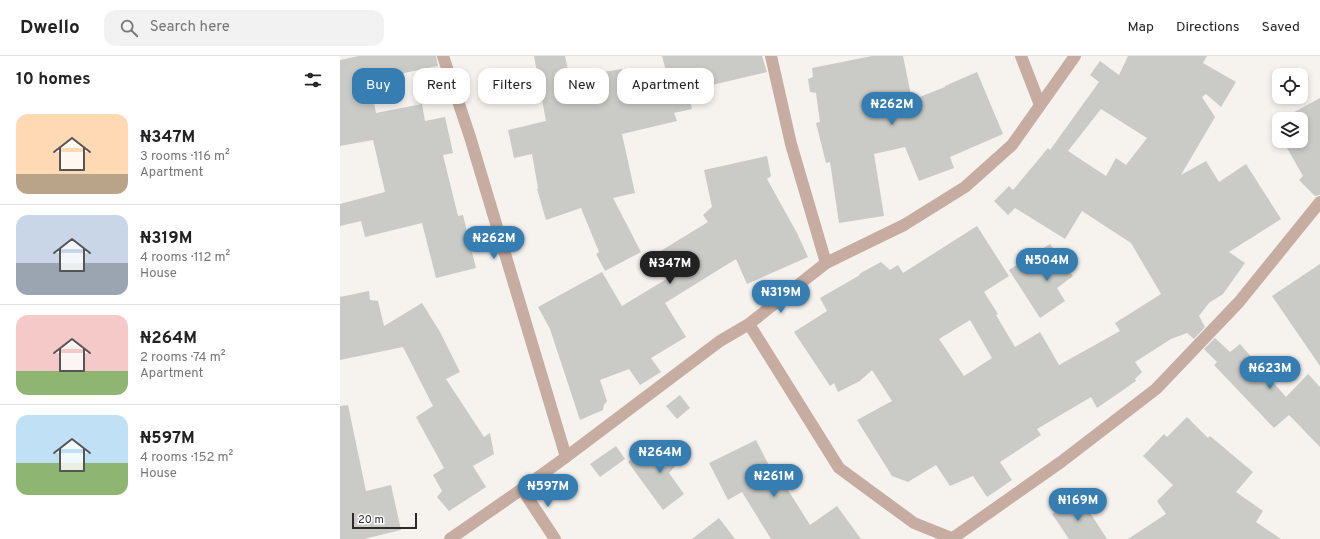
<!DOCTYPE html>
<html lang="en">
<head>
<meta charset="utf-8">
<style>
  :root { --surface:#fff; --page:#f2f2f2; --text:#222; --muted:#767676; --line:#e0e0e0; --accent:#367db2 }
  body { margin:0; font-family:Overpass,sans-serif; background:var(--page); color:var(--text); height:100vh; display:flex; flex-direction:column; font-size:15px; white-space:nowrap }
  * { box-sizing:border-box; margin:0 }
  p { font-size:13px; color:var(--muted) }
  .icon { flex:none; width:22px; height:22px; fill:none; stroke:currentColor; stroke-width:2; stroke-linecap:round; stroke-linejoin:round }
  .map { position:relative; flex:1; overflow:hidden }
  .panel { display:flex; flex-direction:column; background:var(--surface); width:340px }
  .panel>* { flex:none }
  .banner { position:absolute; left:12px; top:12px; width:380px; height:36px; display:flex; gap:8px }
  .fabs { position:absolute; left:932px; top:12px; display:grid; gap:8px }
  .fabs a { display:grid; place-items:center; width:36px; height:36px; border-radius:8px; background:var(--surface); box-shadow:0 2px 6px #0003; font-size:20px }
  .scale { position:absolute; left:12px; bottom:10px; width:65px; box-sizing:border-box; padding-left:4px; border:2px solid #2c2b2a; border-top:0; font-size:11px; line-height:14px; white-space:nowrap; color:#2c2b2a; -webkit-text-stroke:3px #fff; paint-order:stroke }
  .price { position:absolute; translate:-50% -34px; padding:0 9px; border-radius:14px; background:var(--accent); color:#fff; font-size:13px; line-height:26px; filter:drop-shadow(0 1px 2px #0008) }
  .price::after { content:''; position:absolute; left:50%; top:24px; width:12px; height:9px; margin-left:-6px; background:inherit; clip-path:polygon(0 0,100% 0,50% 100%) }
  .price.on { background:#222; color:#fff }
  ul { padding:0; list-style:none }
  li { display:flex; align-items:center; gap:12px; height:100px; padding:0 16px }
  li+li { border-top:1px solid var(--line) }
  li span { display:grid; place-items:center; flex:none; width:112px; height:80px; border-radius:12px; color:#555 }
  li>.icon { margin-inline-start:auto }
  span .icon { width:48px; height:48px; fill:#fffc; stroke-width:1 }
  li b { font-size:17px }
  h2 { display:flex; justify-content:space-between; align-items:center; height:48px; padding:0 16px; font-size:17px }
  .chip { padding:0 14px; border-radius:12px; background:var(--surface); box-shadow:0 2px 6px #0003; font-size:14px; line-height:36px }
  .chip.on { background:var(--accent); color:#fff }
  header { display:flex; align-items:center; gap:24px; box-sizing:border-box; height:56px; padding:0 20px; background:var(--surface); border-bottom:1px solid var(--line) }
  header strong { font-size:19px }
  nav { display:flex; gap:22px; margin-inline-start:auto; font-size:14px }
  .search { width:280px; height:36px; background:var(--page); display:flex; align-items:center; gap:10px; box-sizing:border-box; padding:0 14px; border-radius:12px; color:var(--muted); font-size:15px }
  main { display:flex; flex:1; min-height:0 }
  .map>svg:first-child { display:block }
</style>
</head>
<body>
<header>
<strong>Dwello</strong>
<div class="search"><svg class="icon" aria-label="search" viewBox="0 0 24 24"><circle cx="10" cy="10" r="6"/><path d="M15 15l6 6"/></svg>Search here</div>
<nav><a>Map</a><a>Directions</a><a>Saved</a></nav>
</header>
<main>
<section class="panel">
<h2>10 homes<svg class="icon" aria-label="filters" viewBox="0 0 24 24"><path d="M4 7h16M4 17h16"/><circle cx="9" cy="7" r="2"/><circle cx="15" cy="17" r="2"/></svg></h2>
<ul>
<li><span style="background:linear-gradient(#ffd9b3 75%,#b9a48a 0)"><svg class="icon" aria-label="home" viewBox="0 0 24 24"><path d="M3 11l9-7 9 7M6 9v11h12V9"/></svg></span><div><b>₦347M</b><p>3 rooms · 116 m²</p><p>Apartment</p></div></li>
<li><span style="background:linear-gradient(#c9d6e8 60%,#9aa5b1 0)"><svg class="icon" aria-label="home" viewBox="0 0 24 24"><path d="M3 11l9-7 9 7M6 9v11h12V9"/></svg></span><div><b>₦319M</b><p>4 rooms · 112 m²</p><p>House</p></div></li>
<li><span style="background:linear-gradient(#f6c9c9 70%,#8fb573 0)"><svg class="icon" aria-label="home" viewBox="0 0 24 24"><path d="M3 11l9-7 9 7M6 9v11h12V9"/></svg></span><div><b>₦264M</b><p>2 rooms · 74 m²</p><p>Apartment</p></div></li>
<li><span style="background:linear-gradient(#bfe0f5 60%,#8fb573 0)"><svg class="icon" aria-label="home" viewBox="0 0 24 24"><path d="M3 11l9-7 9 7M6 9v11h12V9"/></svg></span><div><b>₦597M</b><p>4 rooms · 152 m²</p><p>House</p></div></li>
</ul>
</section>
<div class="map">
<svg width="980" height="483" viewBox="0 0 980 483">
  <rect width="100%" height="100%" fill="#f6f3ef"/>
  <g fill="#cacac6" fill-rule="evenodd">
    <path d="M 19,0 L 96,0 L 98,10 L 30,24 L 36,57 L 82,48 L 85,65 L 105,61 L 113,97 L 103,99 L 118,160 L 123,159 L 136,212 L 96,222 L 82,167 L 25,181 L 21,165 L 0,170 L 0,148 L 45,136 L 33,84 L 0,90 L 0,4 Z"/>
    <path d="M 194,0 L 225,0 L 229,18 L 236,16 L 237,18 L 257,14 L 257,17 L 282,13 L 288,43 L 331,33 L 322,0 L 422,0 L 427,16 L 347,35 L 352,53 L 334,57 L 337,65 L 282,78 L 295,137 L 273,142 L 301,196 L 265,215 L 256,198 L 259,196 L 241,152 L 206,164 L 197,133 L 198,132 L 192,98 L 174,102 L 168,74 L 206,65 Z"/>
    <path d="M 532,0 L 563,0 L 572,44 L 605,31 L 605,30 L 637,16 L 663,78 L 610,101 L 614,112 L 579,125 L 565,91 L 534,98 L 544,160 L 499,167 L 490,106 L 486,107 L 476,67 L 480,66 L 476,37 L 470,36 L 468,23 L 473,21 L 472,12 Z"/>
    <path d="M 788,0 L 867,0 L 863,7 L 896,26 L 881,51 L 866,38 L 862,41 L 875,61 L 841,119 L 866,105 L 879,126 L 906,108 L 941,163 L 889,196 L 905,207 L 883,238 L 869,247 L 859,260 L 865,271 L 854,283 L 847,277 L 831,283 L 795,306 L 802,316 L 795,323 L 796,325 L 757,352 L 751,341 L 697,373 L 701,379 L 660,406 L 672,424 L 647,441 L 633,420 L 610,430 L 596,409 L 568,426 L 552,420 L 517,364 L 552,345 L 532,314 L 520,325 L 498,336 L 494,327 L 490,330 L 454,276 L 487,255 L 480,242 L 520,219 L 519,218 L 541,206 L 550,214 L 558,209 L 563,217 L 637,170 L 669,220 L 644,236 L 658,258 L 656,259 L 675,291 L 700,276 L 719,309 L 780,275 L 775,267 L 821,238 L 791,187 L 742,155 L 725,183 L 675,152 L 668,159 L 654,145 L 669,130 L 673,134 L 708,92 L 710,94 L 759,26 L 750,19 L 760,5 L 779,19 ZM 761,53 L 807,82 L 786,109 L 776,102 L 766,120 L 728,95 ZM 630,264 L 652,302 L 624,320 L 599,283 Z"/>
    <path d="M 980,42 L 980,139 L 975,140 L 959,124 L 963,120 L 943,85 L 961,85 L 961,63 L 942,63 Z"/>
    <path d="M 939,65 L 939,78 L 933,68 Z"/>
    <path d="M 427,100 L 431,120 L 427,123 L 457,177 L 468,201 L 407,228 L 396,203 L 325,247 L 346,281 L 311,302 L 321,316 L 300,329 L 289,313 L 260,324 L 267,345 L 264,349 L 263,354 L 240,364 L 210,273 L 198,251 L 262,216 L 282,250 L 333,219 L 319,196 L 368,166 L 363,159 L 372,151 L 364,114 Z"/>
    <path d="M 710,188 L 733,220 L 717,232 L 725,245 L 700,262 L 669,214 Z"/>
    <path d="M 980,208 L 980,310 L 932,240 Z"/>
    <path d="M 29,235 L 30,244 L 38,245 L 44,270 L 82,247 L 100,276 L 120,316 L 106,323 L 144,381 L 150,377 L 154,398 L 133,410 L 146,431 L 109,455 L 97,441 L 102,435 L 93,419 L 104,412 L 76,361 L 93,350 L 63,291 L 0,304 L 0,241 Z"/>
    <path d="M 875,282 L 890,296 L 900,288 L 946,341 L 968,318 L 980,331 L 980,391 L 949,359 L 934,372 L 874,309 L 877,306 L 864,293 Z"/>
    <path d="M 340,339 L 350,352 L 337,363 L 326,350 Z"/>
    <path d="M 8,349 L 26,435 L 51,429 L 61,474 L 24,483 L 0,483 L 0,350 Z"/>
    <path d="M 847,361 L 868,382 L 870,380 L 913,416 L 896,436 L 923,455 L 916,466 L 941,483 L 788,483 L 826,458 L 817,445 L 833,429 L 803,400 L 824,378 L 827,381 Z"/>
    <path d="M 416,384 L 439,429 L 443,426 L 470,469 L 497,450 L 521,483 L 431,483 L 402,436 L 388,444 L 369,407 Z"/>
    <path d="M 345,386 L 351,392 L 329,417 L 344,438 L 323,454 L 288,406 L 306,390 L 319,406 Z"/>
    <path d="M 276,390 L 285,403 L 260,421 L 250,408 Z"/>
    <path d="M 739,440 L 745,449 L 767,483 L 729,483 L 712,458 Z"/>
    <path d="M 379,462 L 395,483 L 352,483 Z"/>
  </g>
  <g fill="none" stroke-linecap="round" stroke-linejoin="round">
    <g stroke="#c6aca1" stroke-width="12">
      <path d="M 103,0 L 130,81 L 226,401"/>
      <path d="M 431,0 L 451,88 L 486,207"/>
      <path d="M 681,0 L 700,49"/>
      <path d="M 409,268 L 499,412 L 574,467 L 614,483"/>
      <path d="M 182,433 L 215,483"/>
      <path d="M 613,482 L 721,406 L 816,333 L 899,246 L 980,146"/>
      <path d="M 110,483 L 182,433 L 226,401 L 380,285 L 409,268 L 486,207 L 564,169 L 625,131 L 672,89 L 735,0"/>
    </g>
  </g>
</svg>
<div class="fabs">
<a><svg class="icon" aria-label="locate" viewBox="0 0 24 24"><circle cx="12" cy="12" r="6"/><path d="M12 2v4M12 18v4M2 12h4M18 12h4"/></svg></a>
<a><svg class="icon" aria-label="layers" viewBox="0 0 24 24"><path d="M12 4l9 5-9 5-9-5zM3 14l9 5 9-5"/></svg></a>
</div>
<div class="scale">20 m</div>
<b class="price" style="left:552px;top:70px">₦262M</b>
<b class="price" style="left:154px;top:204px">₦262M</b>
<b class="price" style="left:707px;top:226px">₦504M</b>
<b class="price on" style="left:330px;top:229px">₦347M</b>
<b class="price" style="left:441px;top:258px">₦319M</b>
<b class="price" style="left:930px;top:334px">₦623M</b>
<b class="price" style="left:320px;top:418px">₦264M</b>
<b class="price" style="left:434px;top:442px">₦261M</b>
<b class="price" style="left:208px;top:452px">₦597M</b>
<b class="price" style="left:738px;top:466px">₦169M</b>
<div class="banner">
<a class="chip on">Buy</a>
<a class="chip">Rent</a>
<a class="chip">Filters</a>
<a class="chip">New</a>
<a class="chip">Apartment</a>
</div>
</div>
</main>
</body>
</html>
